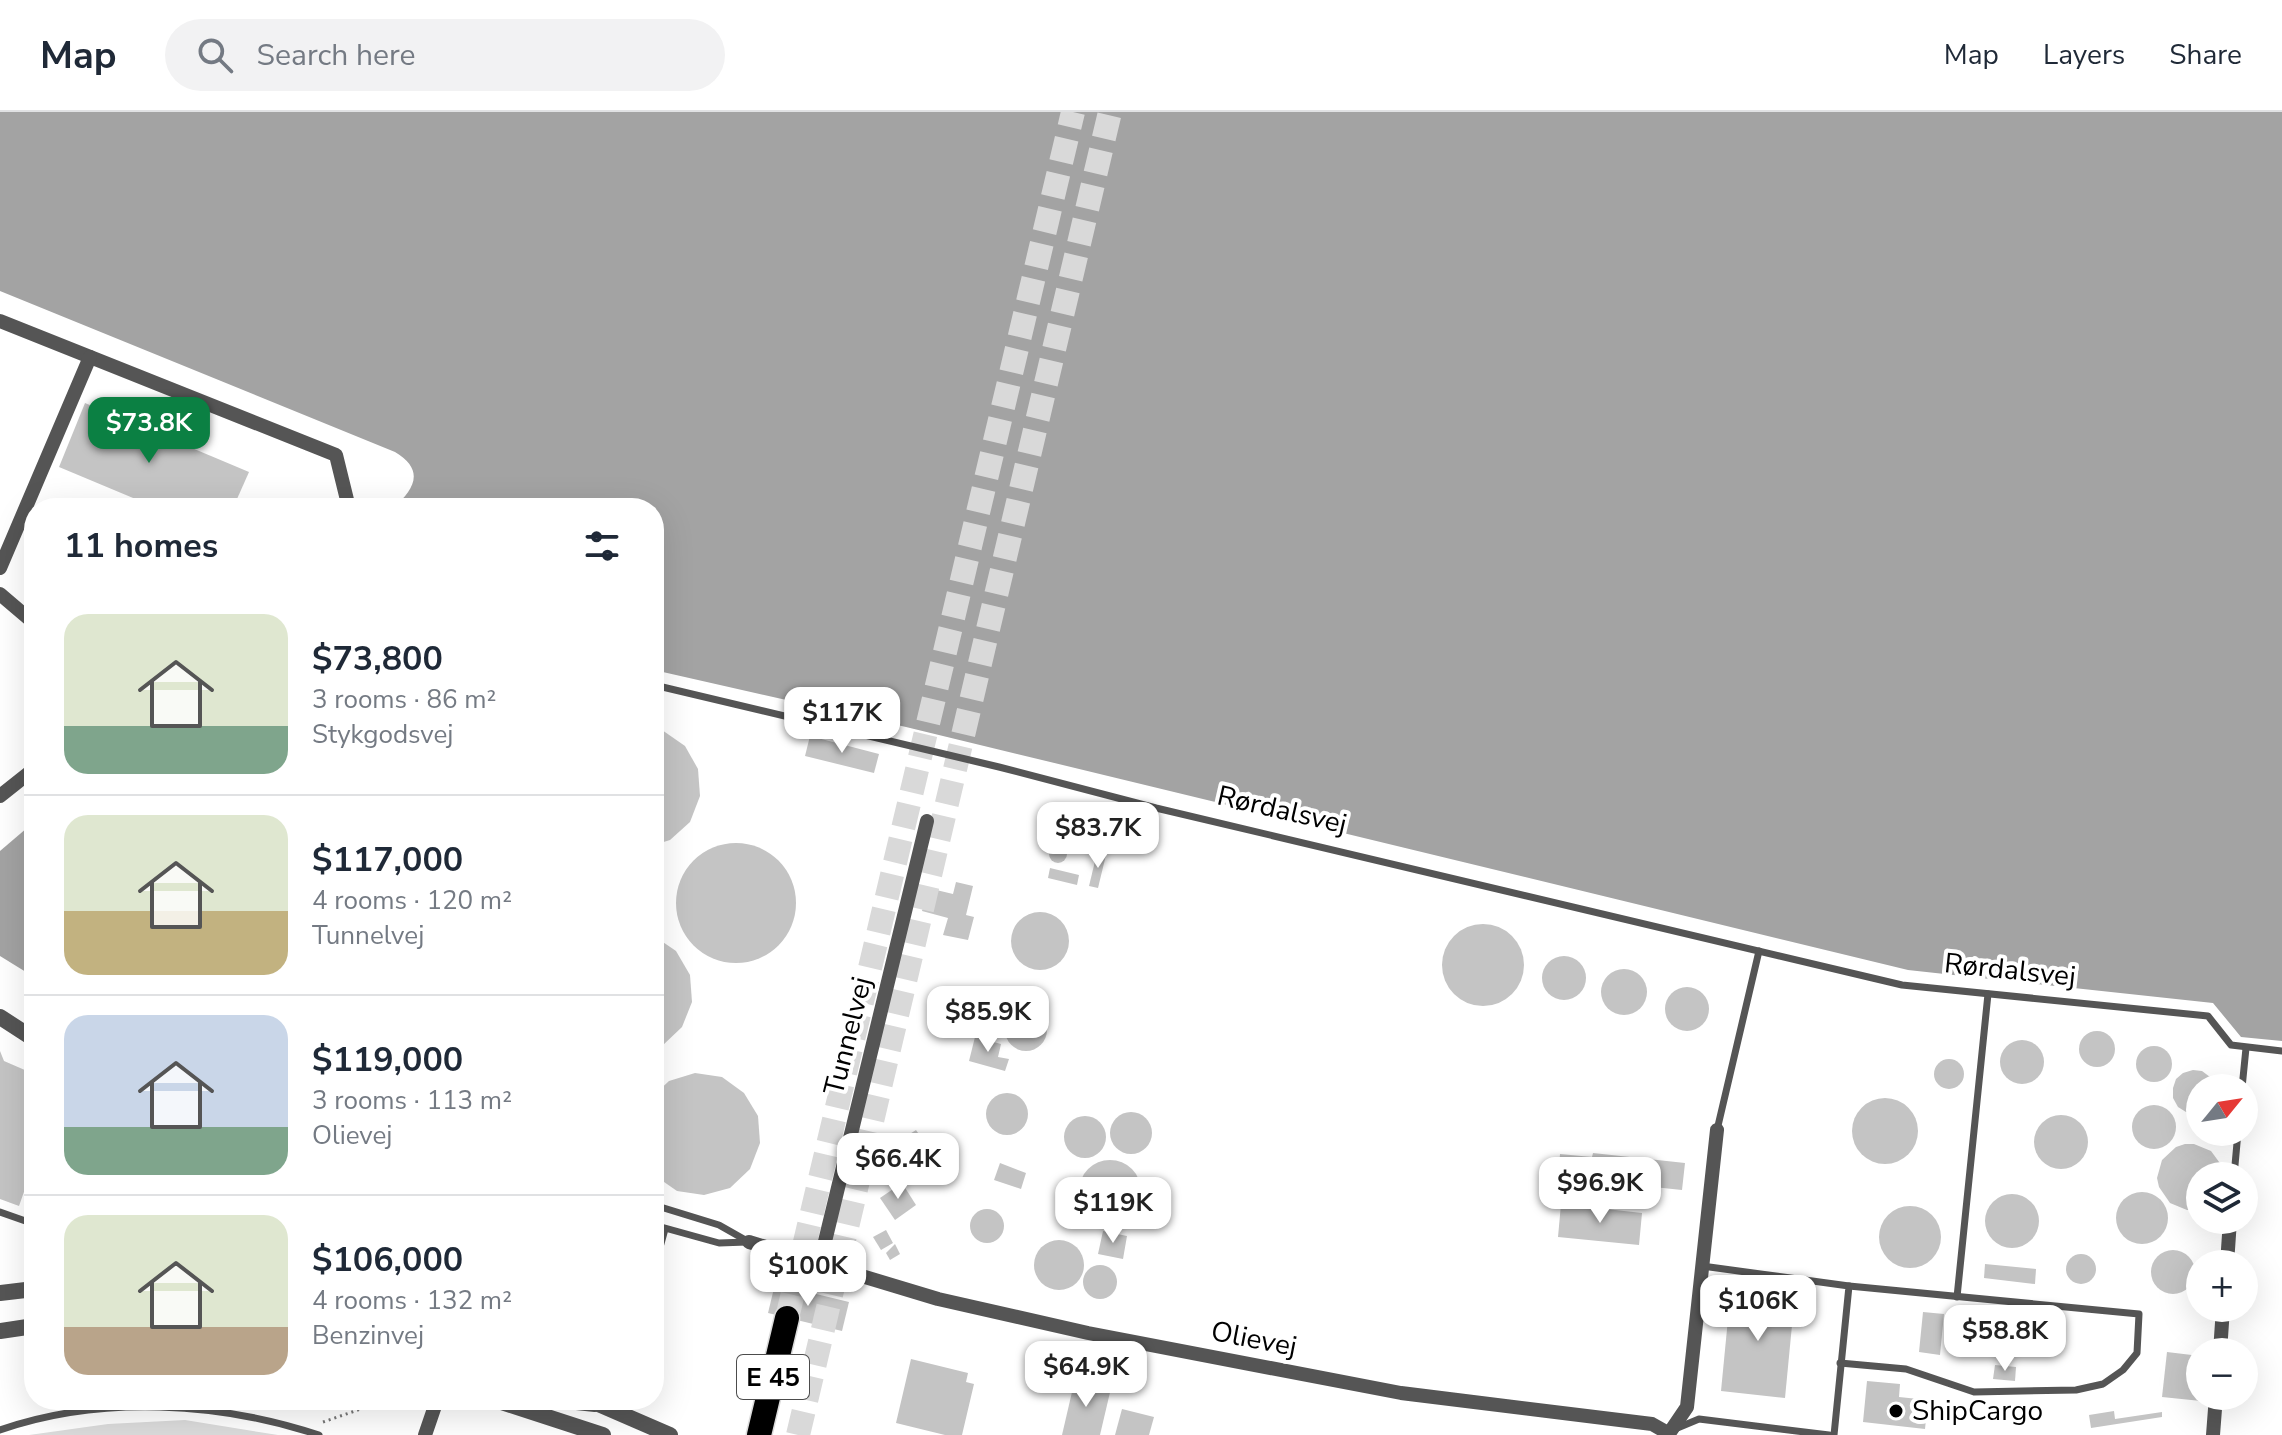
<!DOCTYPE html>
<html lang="en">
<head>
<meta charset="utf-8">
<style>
  :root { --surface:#fff; --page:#f2f2f3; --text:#1f2937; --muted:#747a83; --line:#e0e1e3; --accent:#0b8043 }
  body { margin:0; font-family:"Nunito Sans",sans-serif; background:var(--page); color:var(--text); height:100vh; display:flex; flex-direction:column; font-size:30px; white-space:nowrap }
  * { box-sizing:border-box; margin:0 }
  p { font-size:26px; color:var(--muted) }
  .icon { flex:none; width:44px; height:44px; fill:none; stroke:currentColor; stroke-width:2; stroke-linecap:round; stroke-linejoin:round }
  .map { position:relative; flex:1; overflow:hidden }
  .drawer { position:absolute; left:24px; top:386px; width:640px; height:912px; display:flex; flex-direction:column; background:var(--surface); border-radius:32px; box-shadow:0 8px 32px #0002 }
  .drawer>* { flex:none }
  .needle { width:52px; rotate:60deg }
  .controls { position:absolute; left:2186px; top:962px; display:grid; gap:16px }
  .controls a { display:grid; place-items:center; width:72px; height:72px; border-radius:50%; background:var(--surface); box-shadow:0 8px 32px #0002; font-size:40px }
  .price { position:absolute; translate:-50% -68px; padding:0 18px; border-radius:16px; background:#fff; color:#222; font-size:26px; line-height:52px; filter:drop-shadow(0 2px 4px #0008) }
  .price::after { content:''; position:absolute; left:50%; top:48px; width:24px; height:18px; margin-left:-12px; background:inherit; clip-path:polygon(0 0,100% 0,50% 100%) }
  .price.current { background:var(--accent); color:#fff }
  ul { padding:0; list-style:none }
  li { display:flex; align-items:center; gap:24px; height:200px; padding:0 40px }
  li+li { border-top:2px solid var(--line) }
  li span { display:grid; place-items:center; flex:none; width:224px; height:160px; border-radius:24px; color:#555 }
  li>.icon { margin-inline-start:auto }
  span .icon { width:96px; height:96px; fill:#fffc; stroke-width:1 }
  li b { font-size:34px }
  h2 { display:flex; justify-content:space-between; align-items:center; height:96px; padding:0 40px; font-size:34px }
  header { display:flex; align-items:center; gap:48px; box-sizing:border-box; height:112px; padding:0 40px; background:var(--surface); border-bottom:2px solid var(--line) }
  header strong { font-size:38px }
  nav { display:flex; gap:44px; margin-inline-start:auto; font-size:28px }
  .search { width:560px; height:72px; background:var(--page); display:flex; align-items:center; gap:20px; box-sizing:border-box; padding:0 28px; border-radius:44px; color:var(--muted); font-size:30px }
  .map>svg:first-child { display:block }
</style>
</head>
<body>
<header>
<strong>Map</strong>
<div class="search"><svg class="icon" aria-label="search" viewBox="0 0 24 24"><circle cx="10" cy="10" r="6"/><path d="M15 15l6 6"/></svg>Search here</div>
<nav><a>Map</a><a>Layers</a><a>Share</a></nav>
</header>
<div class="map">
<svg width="2282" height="1323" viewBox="0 0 2282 1323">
  <rect width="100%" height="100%" fill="#fff"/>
  <path fill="#dcdcdc" d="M 185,1308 L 278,1323 L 29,1323 L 108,1312 Z"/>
  <g fill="#a3a3a3">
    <path d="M 0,0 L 2282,0 L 2282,929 L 2241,925 L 2213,891 L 1908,858 L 906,615 L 654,558 L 654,396 L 393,396 C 415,377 425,358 395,340 L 0,179 Z"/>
    <path d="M 34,710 L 34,865 L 0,844 L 0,739 Z"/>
  </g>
  <g fill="#c4c4c4">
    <path d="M 85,291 L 249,360 L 233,396 L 157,396 L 59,355 Z"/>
    <path d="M 654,617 L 662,618 L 685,634 L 698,657 L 700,684 L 690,710 L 670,728 L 654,733 Z"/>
    <path d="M 810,624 L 879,642 L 874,661 L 805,644 Z"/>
    <path d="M 1123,701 L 1133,704 L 1130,716 L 1120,713 Z"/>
    <circle cx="1079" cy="723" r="15"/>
    <circle cx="736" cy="791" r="60"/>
    <circle cx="1058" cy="742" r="9"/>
    <path d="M 1097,741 L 1106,743 L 1098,776 L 1089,774 Z"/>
    <path d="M 1050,756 L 1079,763 L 1077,773 L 1048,766 Z"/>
    <path d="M 956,770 L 973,774 L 966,803 L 974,805 L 968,828 L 943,823 L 948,806 L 922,799 L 928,776 L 953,782 Z"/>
    <circle cx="1040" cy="829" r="29"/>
    <circle cx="1483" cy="853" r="41"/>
    <path d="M 654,824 L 676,839 L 690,863 L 692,890 L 682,915 L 662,934 L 654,937 Z"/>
    <circle cx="1564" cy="866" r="22"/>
    <circle cx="1624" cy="880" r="23"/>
    <circle cx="1687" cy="897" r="22"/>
    <circle cx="1026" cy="918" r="21"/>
    <circle cx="2097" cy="937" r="18"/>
    <path d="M 975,925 L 1001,932 L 998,945 L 1009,947 L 1005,959 L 969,949 Z"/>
    <circle cx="2022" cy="950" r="22"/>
    <circle cx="2154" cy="952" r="18"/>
    <path d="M 0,939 L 4,949 L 34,962 L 34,1080 L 25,1077 L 19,1094 L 0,1087 Z"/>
    <circle cx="1949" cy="962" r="15"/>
    <path d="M 2193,958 L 2202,959 L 2210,965 L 2216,976 L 2200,976 L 2200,1000 L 2196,1002 L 2186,1000 L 2178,995 L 2173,986 L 2173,976 L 2176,967 L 2183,961 Z"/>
    <path d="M 695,961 L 722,965 L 744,981 L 758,1004 L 760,1031 L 750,1057 L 730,1076 L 704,1083 L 677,1079 L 654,1063 L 654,983 L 669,969 Z"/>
    <circle cx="1007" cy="1002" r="21"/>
    <circle cx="1885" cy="1019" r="33"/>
    <circle cx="2154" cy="1015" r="22"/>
    <circle cx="1131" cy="1021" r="21"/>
    <circle cx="2061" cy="1030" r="27"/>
    <circle cx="1085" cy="1025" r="21"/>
    <path d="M 916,1018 L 930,1038 L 905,1055 L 891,1034 Z"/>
    <path d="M 2185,1032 L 2194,1032 L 2211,1039 L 2222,1054 L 2224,1064 L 2200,1064 L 2200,1097 L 2197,1098 L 2187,1098 L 2170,1091 L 2159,1075 L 2157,1066 L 2162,1048 L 2176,1035 Z"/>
    <path d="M 1593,1041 L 1685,1051 L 1682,1078 L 1558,1065 L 1560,1042 L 1592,1045 Z"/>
    <circle cx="1110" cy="1079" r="31"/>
    <path d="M 1000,1051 L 1026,1061 L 1021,1077 L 994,1068 Z"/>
    <path d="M 902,1071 L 916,1093 L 895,1108 L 880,1086 Z"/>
    <circle cx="2142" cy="1106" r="26"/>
    <circle cx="2012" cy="1109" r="27"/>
    <path d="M 1561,1092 L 1642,1101 L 1639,1133 L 1558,1125 Z"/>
    <circle cx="1910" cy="1125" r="31"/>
    <circle cx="987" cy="1114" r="17"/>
    <path d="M 886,1118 L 893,1131 L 881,1138 L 873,1125 Z"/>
    <path d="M 1103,1119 L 1127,1124 L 1123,1147 L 1098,1142 Z"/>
    <circle cx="1059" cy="1153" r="25"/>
    <path d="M 895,1132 L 900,1142 L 890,1148 L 886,1141 Z"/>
    <circle cx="2173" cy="1160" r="22"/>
    <circle cx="2081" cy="1157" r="15"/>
    <path d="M 1985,1152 L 2036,1157 L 2035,1172 L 1984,1166 Z"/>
    <circle cx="1100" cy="1170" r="17"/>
    <path d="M 775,1172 L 849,1190 L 842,1219 L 768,1201 Z"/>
    <path d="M 1731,1176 L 1795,1182 L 1785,1286 L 1721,1279 Z"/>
    <path d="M 1923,1200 L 1944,1202 L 1940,1243 L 1919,1240 Z"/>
    <path d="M 1998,1217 L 2007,1218 L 2005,1231 L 1997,1230 Z"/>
    <path d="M 2167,1240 L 2200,1244 L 2201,1289 L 2162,1285 Z"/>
    <path d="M 911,1247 L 968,1261 L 966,1270 L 974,1272 L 962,1323 L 945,1323 L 896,1311 Z"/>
    <path d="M 1995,1253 L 2016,1255 L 2015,1269 L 1993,1267 Z"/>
    <path d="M 1075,1267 L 1111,1276 L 1100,1323 L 1062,1323 Z"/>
    <path d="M 1867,1269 L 1900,1272 L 1899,1285 L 1928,1288 L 1925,1317 L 1863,1310 Z"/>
    <path d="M 1122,1297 L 1154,1305 L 1149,1323 L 1115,1323 Z"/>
    <path d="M 2114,1299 L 2115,1307 L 2162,1300 L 2162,1305 L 2091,1316 L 2089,1303 Z"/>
  </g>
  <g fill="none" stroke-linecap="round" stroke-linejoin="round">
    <g stroke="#d9d9d9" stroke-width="24" stroke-dasharray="24 12" stroke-linecap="butt">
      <path d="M 787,1206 L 1073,0"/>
      <path d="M 798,1323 L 1110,0"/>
    </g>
    <g stroke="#dbdbdb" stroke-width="27">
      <path id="motorway" d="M 759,1323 L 787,1206"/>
    </g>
    <path stroke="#777" stroke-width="3" stroke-dasharray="2 4" stroke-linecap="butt" d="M 323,1310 L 387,1288"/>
    <g stroke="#555" stroke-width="7">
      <path d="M 654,573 L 999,655 L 1156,696 L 1902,873 L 2208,904 L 2231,933 L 2282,939"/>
      <path d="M 2242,976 L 2246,936"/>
      <path d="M 1717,1018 L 1759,839"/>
      <path d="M 2234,1064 L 2238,1020"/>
      <path d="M 654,1093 L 719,1113 L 749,1130"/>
      <path d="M 0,1100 L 34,1112"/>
      <path d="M 654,1113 L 719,1131 L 747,1130"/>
      <path d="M 1702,1154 L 1849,1174 L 1834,1323"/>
      <path d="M 654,1157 L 665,1117"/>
      <path d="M 1957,1185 L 1988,882"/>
      <path d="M 1840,1251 L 1906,1257 L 1974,1280 L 2076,1278 L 2103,1272 L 2123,1258 L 2137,1241 L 2139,1202 L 1849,1174"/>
      <path d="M 1675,1317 L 1699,1307 L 1829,1323"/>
      <path d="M 0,1318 C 101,1283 219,1290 319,1323"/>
    </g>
    <g stroke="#555" stroke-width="14">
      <path d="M 0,209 L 336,343 L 349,396"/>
      <path d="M 0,456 L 90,245"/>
      <path d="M 0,482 L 34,511"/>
      <path d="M 0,684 L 34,657"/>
      <path d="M 749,1130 L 938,1187 L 1088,1221 L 1401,1281 L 1652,1312 L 1668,1321"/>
      <path d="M 820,1150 L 927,709"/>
      <path d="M 2227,1152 L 2230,1108"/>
      <path d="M 2220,1240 L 2223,1196"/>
      <path d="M 425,1323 L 437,1288"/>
      <path d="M 1668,1323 L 1687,1295 L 1717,1018"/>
      <path d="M 2213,1323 L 2216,1284"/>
    </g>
    <g stroke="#555" stroke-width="16">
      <path d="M 0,905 L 34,927"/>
      <path d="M 0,1181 L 34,1177"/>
      <path d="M 0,1219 L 34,1214"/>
      <path d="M 495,1288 L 603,1323"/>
      <path d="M 558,1288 L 595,1292"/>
      <path d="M 589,1288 L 670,1323"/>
    </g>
    <use href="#motorway" stroke="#000" stroke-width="24"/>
  </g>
  <circle fill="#000" stroke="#fff" stroke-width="3" cx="1896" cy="1299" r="8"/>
  <g text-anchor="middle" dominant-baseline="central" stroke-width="8" stroke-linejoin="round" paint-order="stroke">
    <rect fill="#fff" stroke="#4c4c4c" stroke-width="2" x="737" y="1243" width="72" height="44" rx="6"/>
    <g font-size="26" font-weight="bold" fill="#000">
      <text x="773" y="1265">E 45</text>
    </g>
    <g font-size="28" fill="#000" stroke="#fff">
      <text transform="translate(1282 698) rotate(13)">Rørdalsvej</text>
      <text transform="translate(2010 858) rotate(6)">Rørdalsvej</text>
      <text transform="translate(848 924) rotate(-76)">Tunnelvej</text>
      <text transform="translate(1254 1227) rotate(11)">Olievej</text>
    </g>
    <g font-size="28" fill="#000" stroke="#fff" text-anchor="start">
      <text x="1912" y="1299">ShipCargo</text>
    </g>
  </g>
</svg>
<div class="controls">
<a><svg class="needle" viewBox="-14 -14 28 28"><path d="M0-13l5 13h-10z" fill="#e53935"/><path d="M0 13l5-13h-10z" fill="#747a83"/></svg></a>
<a><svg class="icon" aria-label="layers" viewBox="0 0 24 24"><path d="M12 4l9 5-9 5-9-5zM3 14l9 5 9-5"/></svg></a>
<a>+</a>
<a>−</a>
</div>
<b class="price current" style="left:149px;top:353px">$73.8K</b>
<b class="price" style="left:842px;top:643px">$117K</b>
<b class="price" style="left:1098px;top:758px">$83.7K</b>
<b class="price" style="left:988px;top:942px">$85.9K</b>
<b class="price" style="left:898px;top:1089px">$66.4K</b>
<b class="price" style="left:1600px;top:1113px">$96.9K</b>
<b class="price" style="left:1113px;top:1133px">$119K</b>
<b class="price" style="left:808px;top:1196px">$100K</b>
<b class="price" style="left:1758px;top:1231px">$106K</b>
<b class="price" style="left:2005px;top:1261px">$58.8K</b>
<b class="price" style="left:1086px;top:1297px">$64.9K</b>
<section class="drawer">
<h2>11 homes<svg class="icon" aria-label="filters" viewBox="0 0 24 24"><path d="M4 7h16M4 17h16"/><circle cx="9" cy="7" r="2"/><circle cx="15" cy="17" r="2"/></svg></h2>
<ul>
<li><span style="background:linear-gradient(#dfe7d0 70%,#7fa58c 0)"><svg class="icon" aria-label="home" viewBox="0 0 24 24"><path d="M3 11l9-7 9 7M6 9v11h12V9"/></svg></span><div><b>$73,800</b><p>3 rooms · 86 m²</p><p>Stykgodsvej</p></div></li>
<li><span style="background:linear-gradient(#dfe7d0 60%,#c2b280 0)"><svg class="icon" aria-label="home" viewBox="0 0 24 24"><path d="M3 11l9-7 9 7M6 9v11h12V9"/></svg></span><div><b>$117,000</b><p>4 rooms · 120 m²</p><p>Tunnelvej</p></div></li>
<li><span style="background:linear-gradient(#c9d6e8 70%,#7fa58c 0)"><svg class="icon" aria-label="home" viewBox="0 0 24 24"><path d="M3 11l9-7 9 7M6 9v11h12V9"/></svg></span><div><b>$119,000</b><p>3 rooms · 113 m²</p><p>Olievej</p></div></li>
<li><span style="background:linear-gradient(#dfe7d0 70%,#b9a48a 0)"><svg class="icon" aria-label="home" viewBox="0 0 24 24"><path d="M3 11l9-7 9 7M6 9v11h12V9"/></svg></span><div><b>$106,000</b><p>4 rooms · 132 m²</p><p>Benzinvej</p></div></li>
</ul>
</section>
</div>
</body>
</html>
